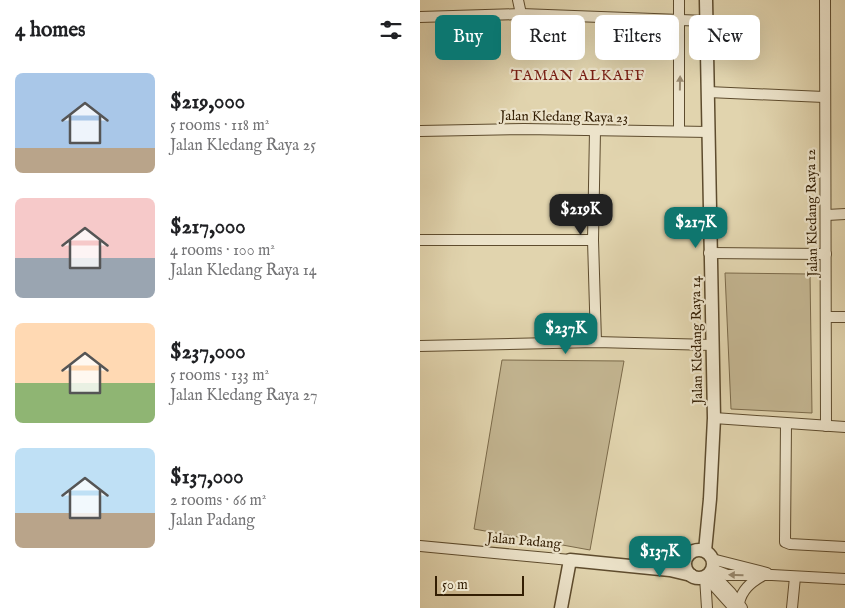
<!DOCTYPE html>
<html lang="en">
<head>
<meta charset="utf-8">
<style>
  :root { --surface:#fff; --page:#f2f2f2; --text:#202124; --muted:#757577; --accent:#0f766e }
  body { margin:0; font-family:"IM FELL English",serif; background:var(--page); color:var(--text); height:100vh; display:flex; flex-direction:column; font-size:19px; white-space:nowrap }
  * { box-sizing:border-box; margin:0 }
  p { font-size:16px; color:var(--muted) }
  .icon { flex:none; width:28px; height:28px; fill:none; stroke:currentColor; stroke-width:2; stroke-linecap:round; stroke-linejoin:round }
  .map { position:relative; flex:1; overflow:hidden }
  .drawer { display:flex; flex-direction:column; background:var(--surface); width:420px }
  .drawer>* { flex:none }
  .hud { position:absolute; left:15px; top:15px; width:335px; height:45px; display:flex; gap:10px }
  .scale { position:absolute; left:15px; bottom:12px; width:89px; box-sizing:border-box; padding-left:5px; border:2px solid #331e03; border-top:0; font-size:14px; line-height:18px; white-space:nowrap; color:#331e03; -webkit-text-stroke:4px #ece3ca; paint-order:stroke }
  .price { position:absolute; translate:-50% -42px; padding:0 11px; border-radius:10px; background:var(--accent); color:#fff; font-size:16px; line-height:32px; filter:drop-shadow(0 1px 2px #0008) }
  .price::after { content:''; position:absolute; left:50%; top:30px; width:15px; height:11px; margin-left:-8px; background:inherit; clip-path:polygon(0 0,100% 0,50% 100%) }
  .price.on { background:#222; color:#fff }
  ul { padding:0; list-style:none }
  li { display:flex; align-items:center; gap:15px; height:125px; padding:0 15px }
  li span { display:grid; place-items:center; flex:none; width:140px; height:100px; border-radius:8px; color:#555 }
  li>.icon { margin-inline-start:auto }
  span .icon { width:60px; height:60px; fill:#fffc; stroke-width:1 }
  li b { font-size:21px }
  h2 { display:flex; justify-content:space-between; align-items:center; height:60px; padding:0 15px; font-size:21px }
  .chip { padding:0 18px; border-radius:8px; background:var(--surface); box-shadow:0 5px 20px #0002; font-size:18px; line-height:45px }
  .chip.on { background:var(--accent); color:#fff }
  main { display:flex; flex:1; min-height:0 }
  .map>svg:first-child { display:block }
</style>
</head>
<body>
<main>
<section class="drawer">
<h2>4 homes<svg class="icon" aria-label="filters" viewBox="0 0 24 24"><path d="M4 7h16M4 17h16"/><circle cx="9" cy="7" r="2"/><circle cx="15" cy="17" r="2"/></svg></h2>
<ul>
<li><span style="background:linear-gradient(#a9c7e8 75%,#b9a48a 0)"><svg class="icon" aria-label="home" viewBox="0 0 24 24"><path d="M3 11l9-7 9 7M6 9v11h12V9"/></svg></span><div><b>$219,000</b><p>5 rooms · 118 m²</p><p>Jalan Kledang Raya 25</p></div></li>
<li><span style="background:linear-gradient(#f6c9c9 60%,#9aa5b1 0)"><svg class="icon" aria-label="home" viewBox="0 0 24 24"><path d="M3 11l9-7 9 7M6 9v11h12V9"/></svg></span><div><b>$217,000</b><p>4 rooms · 100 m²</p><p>Jalan Kledang Raya 14</p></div></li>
<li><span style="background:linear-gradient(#ffd9b3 60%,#8fb573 0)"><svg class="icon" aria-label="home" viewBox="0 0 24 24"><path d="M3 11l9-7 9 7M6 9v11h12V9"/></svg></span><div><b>$237,000</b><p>5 rooms · 133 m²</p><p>Jalan Kledang Raya 27</p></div></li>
<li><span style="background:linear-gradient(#bfe0f5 65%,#b9a48a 0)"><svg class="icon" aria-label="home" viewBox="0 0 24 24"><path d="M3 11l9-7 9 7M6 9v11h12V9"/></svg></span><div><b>$137,000</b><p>2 rooms · 66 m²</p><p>Jalan Padang</p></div></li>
</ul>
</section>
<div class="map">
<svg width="425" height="608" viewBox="0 0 425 608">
  <rect width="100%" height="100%" fill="#e1d4ae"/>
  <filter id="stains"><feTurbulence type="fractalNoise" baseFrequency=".004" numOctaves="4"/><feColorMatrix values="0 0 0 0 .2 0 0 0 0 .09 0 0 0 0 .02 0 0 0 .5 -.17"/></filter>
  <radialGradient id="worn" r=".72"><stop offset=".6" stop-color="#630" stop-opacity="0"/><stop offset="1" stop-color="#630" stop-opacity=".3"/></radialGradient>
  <g fill="#c3b591" stroke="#7b6a4a">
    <path d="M 305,273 L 390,274 L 392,413 L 311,409 Z"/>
    <path d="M 82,360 L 204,361 L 170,550 L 54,529 Z"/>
  </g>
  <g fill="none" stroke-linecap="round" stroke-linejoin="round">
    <g stroke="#5e4c2e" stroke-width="12">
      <g id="minor">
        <path d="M 98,0 L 101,14"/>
        <path d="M 405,0 L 406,426"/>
        <path d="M 0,17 L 101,14 L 287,21"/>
        <path d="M 288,92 L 404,97"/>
        <path d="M 0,131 L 104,129 L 289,132"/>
        <path d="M 175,131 L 173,240 L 176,342"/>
        <path d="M 259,131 L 259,0"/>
        <path d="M 407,215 L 425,214"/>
        <path d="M 0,240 L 173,240"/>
        <path d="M 289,253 L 406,254"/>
        <path d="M 407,317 L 425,317"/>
        <path d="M 0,346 L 176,342 L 292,345"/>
        <path d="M 294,418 L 425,427"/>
        <path d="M 366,424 L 365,542 L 370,544 L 425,547"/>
        <path d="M 0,546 L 150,560"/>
        <path d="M 292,559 L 347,573"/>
        <path d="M 292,569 L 307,575 L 352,575 L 425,579"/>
        <path d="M 291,572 L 311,593 L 322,608"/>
        <path d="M 285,576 L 314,608"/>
        <path d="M 285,577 L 287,608"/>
        <path d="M 319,603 C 322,590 330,583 342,576"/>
        <path d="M 372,608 L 375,577"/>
      </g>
    </g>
    <g stroke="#5e4c2e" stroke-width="15">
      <g id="tertiary">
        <circle cx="279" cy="564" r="14"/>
        <path d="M 285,551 L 290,499 L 294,418 L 286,0"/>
        <path d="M 141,608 L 150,560 L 250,570 L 271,575"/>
      </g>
    </g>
    <use href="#minor" stroke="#ece3ca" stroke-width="10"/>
    <use href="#tertiary" stroke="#ece3ca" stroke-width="12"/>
  </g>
  <defs><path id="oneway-solid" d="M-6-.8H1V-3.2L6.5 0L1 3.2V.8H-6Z" transform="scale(1.25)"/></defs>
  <g fill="#998a70">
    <use href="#oneway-solid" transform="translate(260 83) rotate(-89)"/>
    <use href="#oneway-solid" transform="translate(316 575) rotate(-178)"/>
  </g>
  <g text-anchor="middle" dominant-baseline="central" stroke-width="4.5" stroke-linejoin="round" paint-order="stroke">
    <g font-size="14" fill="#331e03" stroke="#ece3ca">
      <text transform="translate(144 117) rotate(1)">Jalan Kledang Raya 23</text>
      <text transform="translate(392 213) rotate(-91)">Jalan Kledang Raya 12</text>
      <text transform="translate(277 340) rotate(-91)">Jalan Kledang Raya 14</text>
      <text transform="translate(104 541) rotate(5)">Jalan Padang</text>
    </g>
    <g font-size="15" letter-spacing="1" fill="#7a1f14" stroke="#ece3ca">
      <text x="158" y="75">TAMAN ALKAFF</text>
    </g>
  </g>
  <rect width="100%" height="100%" filter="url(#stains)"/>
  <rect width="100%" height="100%" fill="url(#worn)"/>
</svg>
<div class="scale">50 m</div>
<b class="price on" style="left:161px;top:236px">$219K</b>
<b class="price" style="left:276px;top:249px">$217K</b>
<b class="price" style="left:146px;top:355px">$237K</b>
<b class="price" style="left:240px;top:578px">$137K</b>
<div class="hud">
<a class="chip on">Buy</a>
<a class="chip">Rent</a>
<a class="chip">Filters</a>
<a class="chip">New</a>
</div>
</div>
</main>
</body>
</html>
